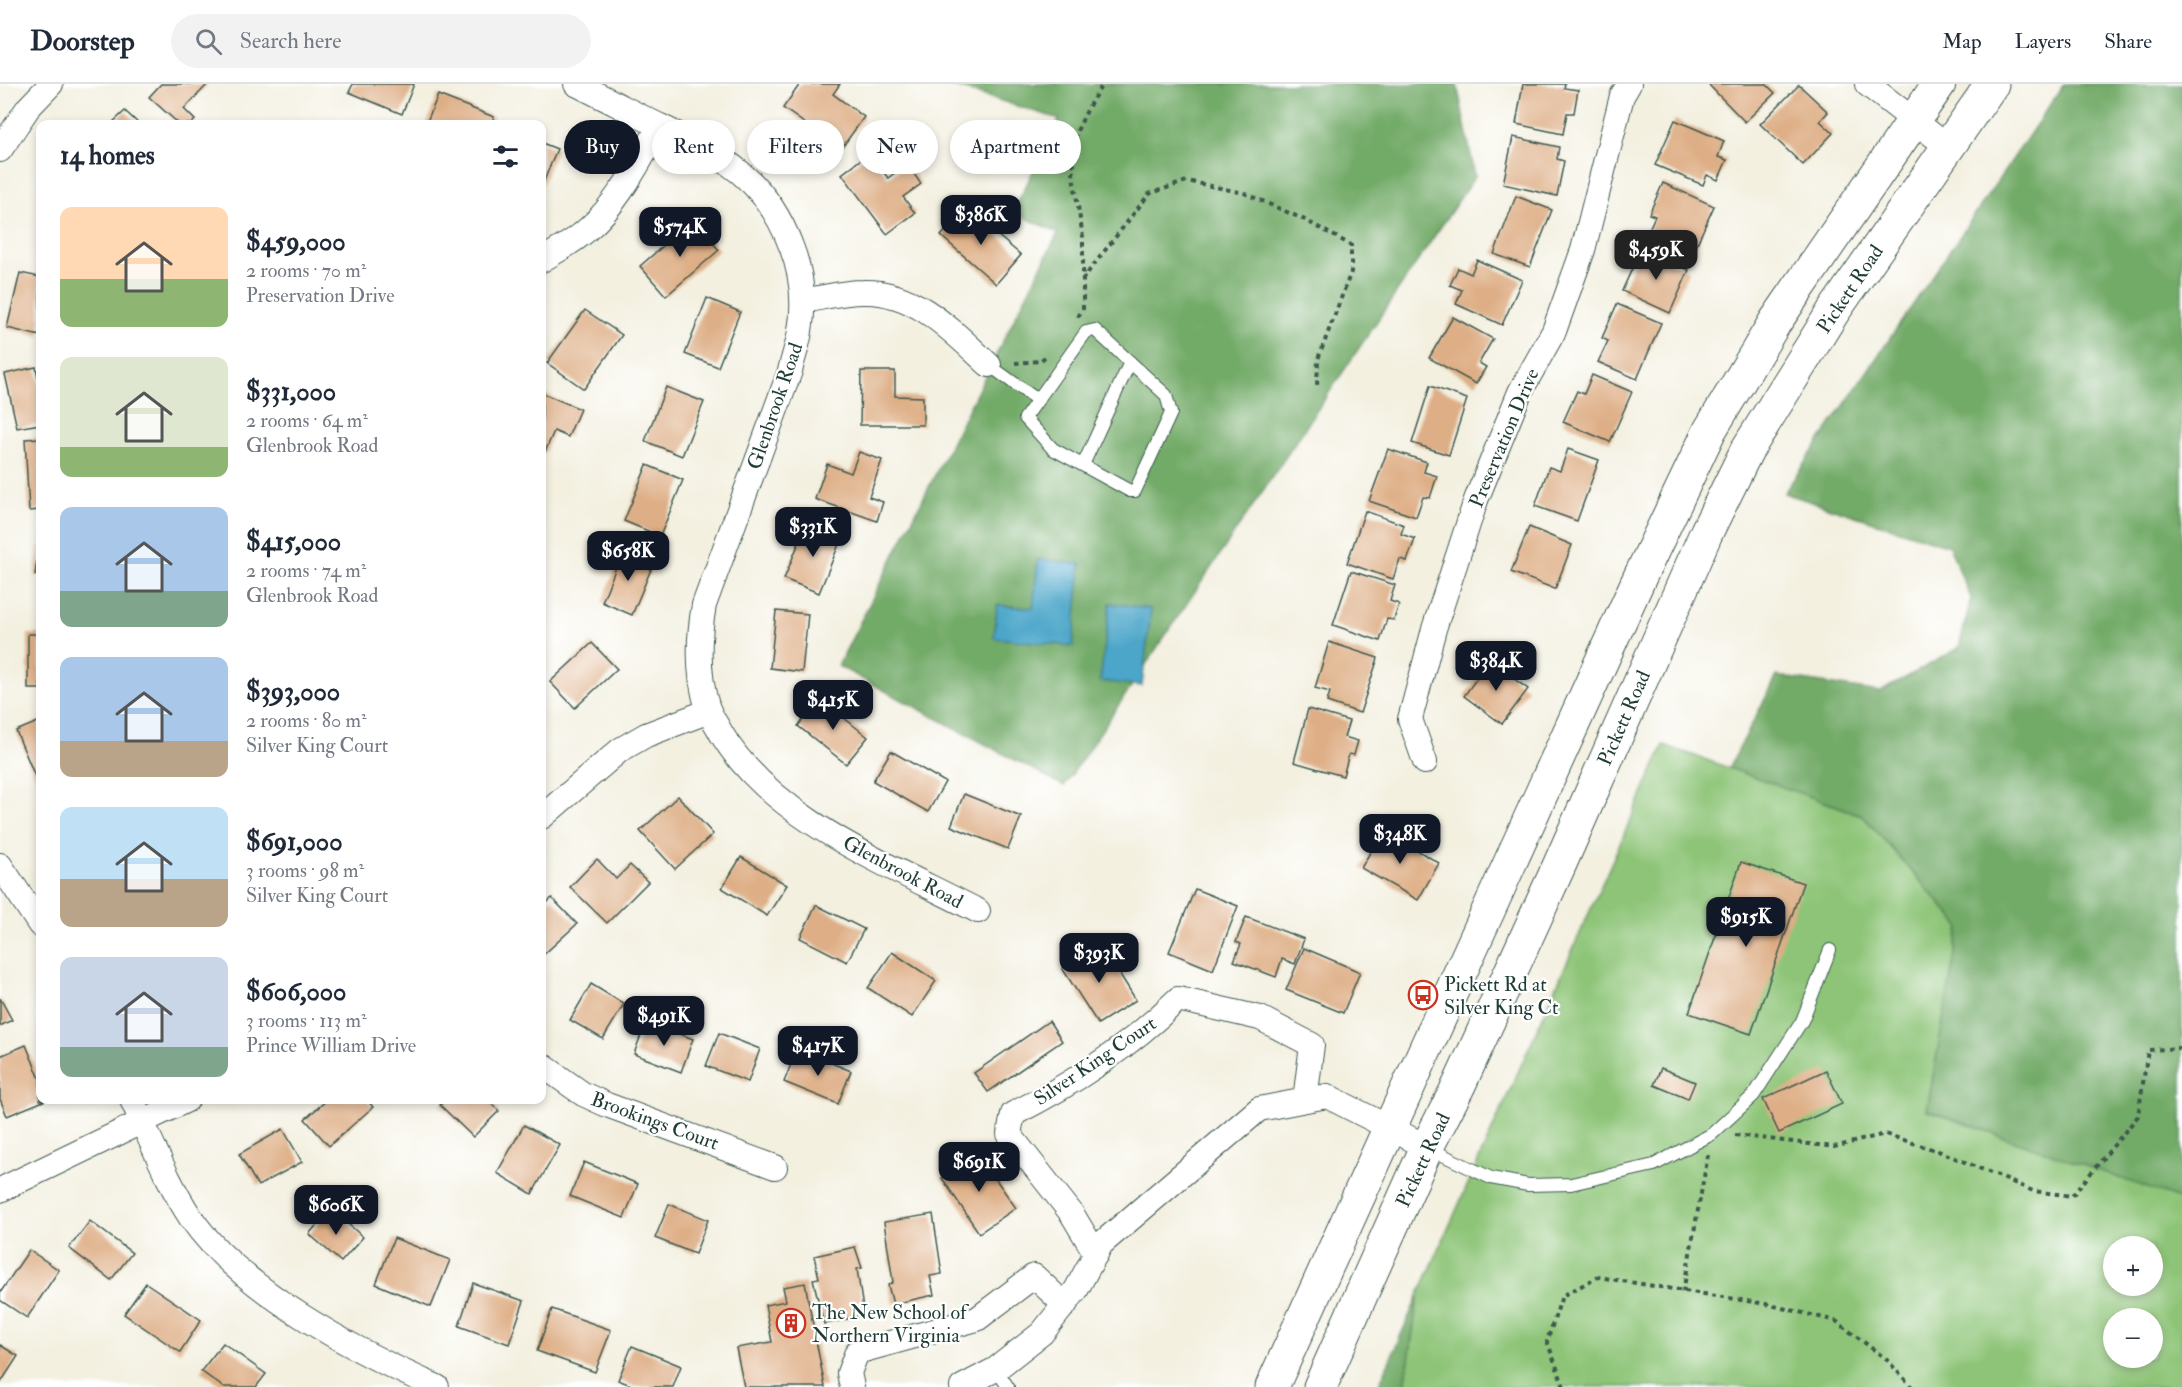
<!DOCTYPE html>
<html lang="en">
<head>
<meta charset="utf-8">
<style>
  :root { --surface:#fff; --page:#f2f2f3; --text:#1f2937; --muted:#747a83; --line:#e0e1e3; --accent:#111827 }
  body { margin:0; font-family:"IM FELL Double Pica",serif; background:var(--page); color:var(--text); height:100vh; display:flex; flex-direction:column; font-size:22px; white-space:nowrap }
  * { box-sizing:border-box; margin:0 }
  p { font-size:20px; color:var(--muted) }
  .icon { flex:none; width:33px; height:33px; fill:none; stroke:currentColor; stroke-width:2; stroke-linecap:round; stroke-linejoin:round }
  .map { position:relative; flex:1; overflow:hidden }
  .sheet { position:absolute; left:36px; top:36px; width:510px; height:984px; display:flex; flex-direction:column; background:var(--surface); border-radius:12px; box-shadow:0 3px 9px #0003 }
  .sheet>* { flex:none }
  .banner { position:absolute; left:564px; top:36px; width:570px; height:54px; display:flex; gap:12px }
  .fabs { position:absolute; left:2103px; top:1152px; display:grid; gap:12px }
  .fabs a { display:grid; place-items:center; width:60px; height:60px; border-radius:50%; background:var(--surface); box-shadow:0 3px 9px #0003; font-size:30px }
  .price { position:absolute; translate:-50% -51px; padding:0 14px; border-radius:12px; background:var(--accent); color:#fff; font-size:20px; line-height:39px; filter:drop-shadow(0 2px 3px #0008) }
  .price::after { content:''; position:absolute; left:50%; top:36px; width:18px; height:14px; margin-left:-9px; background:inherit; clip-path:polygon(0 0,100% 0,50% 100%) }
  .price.on { background:#222; color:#fff }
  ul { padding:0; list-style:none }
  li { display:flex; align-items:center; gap:18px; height:150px; padding:0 24px }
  li span { display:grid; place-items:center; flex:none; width:168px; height:120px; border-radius:12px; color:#555 }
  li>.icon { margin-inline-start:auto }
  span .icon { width:72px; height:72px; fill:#fffc; stroke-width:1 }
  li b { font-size:26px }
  h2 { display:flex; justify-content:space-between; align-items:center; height:72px; padding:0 24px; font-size:26px }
  .chip { padding:0 21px; border-radius:27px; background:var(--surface); box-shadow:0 3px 9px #0003; font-size:21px; line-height:54px }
  .chip.on { background:var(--accent); color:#fff }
  header { display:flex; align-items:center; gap:36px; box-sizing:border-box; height:84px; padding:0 30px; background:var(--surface); border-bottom:2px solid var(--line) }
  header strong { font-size:28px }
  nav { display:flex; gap:33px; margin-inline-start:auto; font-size:21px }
  .search { width:420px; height:54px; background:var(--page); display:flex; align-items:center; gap:15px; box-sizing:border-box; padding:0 21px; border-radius:33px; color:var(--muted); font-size:22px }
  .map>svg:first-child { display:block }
</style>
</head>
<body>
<header>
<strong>Doorstep</strong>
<div class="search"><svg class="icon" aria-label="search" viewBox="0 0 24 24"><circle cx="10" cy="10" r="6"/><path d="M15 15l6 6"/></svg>Search here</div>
<nav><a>Map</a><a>Layers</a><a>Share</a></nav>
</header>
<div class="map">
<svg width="2182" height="1303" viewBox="0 0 2182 1303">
  <rect width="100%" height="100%" fill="#fff"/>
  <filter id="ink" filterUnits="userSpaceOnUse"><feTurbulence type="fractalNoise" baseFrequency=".0167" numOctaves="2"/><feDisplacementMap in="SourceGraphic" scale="12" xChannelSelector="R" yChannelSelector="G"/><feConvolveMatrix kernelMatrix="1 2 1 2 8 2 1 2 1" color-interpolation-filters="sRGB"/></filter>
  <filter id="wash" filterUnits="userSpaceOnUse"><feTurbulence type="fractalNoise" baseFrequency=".008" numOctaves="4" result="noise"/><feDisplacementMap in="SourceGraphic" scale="24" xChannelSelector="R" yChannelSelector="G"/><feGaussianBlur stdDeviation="1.35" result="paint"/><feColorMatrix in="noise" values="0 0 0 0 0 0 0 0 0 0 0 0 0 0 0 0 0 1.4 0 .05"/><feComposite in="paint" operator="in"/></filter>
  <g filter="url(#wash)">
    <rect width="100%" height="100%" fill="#f3f0e0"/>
    <path fill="#8dc477" stroke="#568056" stroke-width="1.5" fill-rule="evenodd" d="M 1664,661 L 1862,731 L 1960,842 L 1927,1026 L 2182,1116 L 2182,1303 L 1405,1303 L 1418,1212 ZM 2114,1162 L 2152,1162 L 2152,1202 L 2114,1202 ZM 2114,1234 L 2152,1234 L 2152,1274 L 2114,1274 Z"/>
    <g fill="#72aa68" stroke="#48744e" stroke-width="1.5">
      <path d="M 946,0 L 1457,0 L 1475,92 L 1064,702 L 838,582 L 1058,149 L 1013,128 L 1059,35 Z"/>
      <path d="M 2064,0 L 2182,0 L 2182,1116 L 1927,1026 L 1960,842 L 1862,731 L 1729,684 L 1777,592 L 1880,608 L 1959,564 L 1971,514 L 1949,462 L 1784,409 Z"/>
      <path d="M 1418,1212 L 1405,1303 L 1378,1303 Z"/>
    </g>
    <g fill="#4ba6c9" stroke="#35727e" stroke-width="1.5">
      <path d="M 1038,475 L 1081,480 L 1073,562 L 994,554 L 997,521 L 1033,524 Z"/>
      <path d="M 1110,519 L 1151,525 L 1142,602 L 1100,597 Z"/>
    </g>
    <g id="blocks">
      <g fill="#deaf86">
        <path d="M 161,0 L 208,0 L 184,25 L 195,36 L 191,40 L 179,40 L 149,13 Z"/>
        <path d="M 353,0 L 414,0 L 402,30 L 349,8 Z"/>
        <path d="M 800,0 L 840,0 L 833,10 L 864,33 L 841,65 L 783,24 Z"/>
        <path d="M 1523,0 L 1565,0 L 1564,4 L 1578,6 L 1574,29 L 1567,29 L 1563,50 L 1516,40 Z"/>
        <path d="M 1708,0 L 1766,0 L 1775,9 L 1745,38 Z"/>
        <path d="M 1799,1 L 1828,28 L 1820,37 L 1833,49 L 1803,81 L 1760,40 Z"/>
        <path d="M 438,11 L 494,33 L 491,40 L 426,40 Z"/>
        <path d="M 125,27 L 139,40 L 111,40 Z"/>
        <path d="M 1675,36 L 1724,57 L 1718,73 L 1727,76 L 1718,96 L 1707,91 L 1703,101 L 1655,81 Z"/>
        <path d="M 1513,53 L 1559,63 L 1557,75 L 1564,77 L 1557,112 L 1503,100 Z"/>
        <path d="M 542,59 L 557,65 L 542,102 Z"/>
        <path d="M 869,69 L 888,94 L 907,80 L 921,100 L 903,113 L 915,129 L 887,150 L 842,90 Z"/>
        <path d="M 1663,99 L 1714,122 L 1695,164 L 1678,157 L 1673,167 L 1645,154 L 1655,132 L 1649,130 Z"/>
        <path d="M 1516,112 L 1552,126 L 1530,183 L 1494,170 Z"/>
        <path d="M 965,124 L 1021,171 L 996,200 L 941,152 Z"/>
        <path d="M 693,136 L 719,166 L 666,212 L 640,182 Z"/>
        <path d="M 1641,165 L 1689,186 L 1670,229 L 1622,207 Z"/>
        <path d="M 1477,176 L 1522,196 L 1502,241 L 1456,220 L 1462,206 L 1450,201 L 1458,184 L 1471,190 Z"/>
        <path d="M 20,189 L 40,193 L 40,252 L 7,244 Z"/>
        <path d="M 707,214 L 740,228 L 718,283 L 685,270 Z"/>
        <path d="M 1617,220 L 1661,239 L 1637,295 L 1598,278 L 1608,257 L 1602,254 Z"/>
        <path d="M 585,226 L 622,251 L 584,305 L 547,279 Z"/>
        <path d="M 1453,233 L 1493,255 L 1479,279 L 1486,283 L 1476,300 L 1429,274 Z"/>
        <path d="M 36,283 L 40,303 L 40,340 L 17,344 L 5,290 Z"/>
        <path d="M 861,287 L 895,287 L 895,312 L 923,313 L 923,341 L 860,341 Z"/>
        <path d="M 1592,291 L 1632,308 L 1610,358 L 1563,338 L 1577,307 L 1584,310 Z"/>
        <path d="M 1430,302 L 1467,315 L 1449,371 L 1412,359 Z"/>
        <path d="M 666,303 L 704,318 L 682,372 L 645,357 Z"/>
        <path d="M 542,309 L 580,325 L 568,353 L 554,347 L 545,368 L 542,367 Z"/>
        <path d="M 40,354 L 40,426 L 29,427 L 25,355 Z"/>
        <path d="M 1388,365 L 1427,378 L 1424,388 L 1437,392 L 1430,414 L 1423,413 L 1416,433 L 1369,417 Z"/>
        <path d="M 1568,365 L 1599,376 L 1577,437 L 1535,422 L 1549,383 L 1560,387 Z"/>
        <path d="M 859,368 L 882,376 L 869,413 L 883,418 L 877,437 L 815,415 L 827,380 L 851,389 Z"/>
        <path d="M 647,381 L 683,396 L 660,452 L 624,437 Z"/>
        <path d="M 1365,427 L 1404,441 L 1401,450 L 1415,455 L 1407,477 L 1400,475 L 1393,495 L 1347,479 Z"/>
        <path d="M 807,439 L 842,453 L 819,509 L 784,495 Z"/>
        <path d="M 1529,443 L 1572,461 L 1555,505 L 1511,488 Z"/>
        <path d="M 39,460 L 40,460 L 40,492 L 35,491 Z"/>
        <path d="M 623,466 L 654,478 L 632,531 L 602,518 Z"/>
        <path d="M 1351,487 L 1395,501 L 1390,517 L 1399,520 L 1394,536 L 1387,535 L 1380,557 L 1333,541 Z"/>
        <path d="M 776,527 L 808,530 L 802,588 L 770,584 Z"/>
        <rect x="28" y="550" width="12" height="55"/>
        <path d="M 1329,558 L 1378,574 L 1360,629 L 1327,618 L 1330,608 L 1315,604 Z"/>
        <path d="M 592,559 L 617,585 L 575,624 L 550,598 Z"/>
        <path d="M 1489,577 L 1528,605 L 1502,640 L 1464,612 Z"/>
        <path d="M 819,614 L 868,653 L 846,680 L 798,642 Z"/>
        <path d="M 1308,625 L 1349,637 L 1344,653 L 1358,657 L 1354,671 L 1349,670 L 1343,692 L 1294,678 Z"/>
        <path d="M 40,637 L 40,696 L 37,697 L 16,647 Z"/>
        <path d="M 891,667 L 945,698 L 928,728 L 873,697 Z"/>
        <path d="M 964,710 L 1021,733 L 1008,765 L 951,742 Z"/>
        <path d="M 678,712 L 713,750 L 675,785 L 640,747 Z"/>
        <path d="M 1383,746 L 1439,779 L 1418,816 L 1361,784 Z"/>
        <path d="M 741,773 L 787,801 L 767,832 L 722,804 Z"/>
        <path d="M 597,775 L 616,795 L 630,781 L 648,798 L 607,839 L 570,803 Z"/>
        <path d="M 1741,778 L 1803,799 L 1751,950 L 1689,929 Z"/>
        <path d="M 1195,805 L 1238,822 L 1213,886 L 1169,868 Z"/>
        <path d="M 552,814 L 577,840 L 542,872 L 542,823 Z"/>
        <path d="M 816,821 L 864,845 L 847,878 L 800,854 Z"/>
        <path d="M 1246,833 L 1304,855 L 1295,880 L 1282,875 L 1276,893 L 1234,877 L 1241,860 L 1236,858 Z"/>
        <path d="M 1101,860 L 1136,916 L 1098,940 L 1062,884 Z"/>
        <path d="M 1304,864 L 1360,888 L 1343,929 L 1286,906 Z"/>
        <path d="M 892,868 L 936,897 L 912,933 L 868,904 Z"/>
        <path d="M 591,900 L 624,920 L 603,955 L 570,936 Z"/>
        <path d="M 0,914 L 12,936 L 0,942 Z"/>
        <path d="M 646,937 L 693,955 L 681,988 L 634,970 Z"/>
        <path d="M 1049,937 L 1062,957 L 988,1008 L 974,989 Z"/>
        <path d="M 719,949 L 760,965 L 748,998 L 706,982 Z"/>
        <path d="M 26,961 L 40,995 L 40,1016 L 46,1016 L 7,1032 L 0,1015 L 0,972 Z"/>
        <path d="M 797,965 L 851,987 L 838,1020 L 784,998 Z"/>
        <path d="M 1661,984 L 1695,998 L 1688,1015 L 1654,1001 Z"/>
        <path d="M 1826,986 L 1842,1020 L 1779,1049 L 1763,1015 Z"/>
        <path d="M 327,1016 L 367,1016 L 373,1023 L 329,1062 L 305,1035 Z"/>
        <path d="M 446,1016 L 488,1016 L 499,1027 L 473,1053 L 440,1021 Z"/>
        <path d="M 524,1041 L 560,1061 L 532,1110 L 497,1089 Z"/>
        <path d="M 283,1045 L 302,1078 L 258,1102 L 239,1070 Z"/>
        <path d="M 978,1070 L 1016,1124 L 979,1149 L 942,1094 Z"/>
        <path d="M 584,1078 L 638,1100 L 624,1134 L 570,1112 Z"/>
        <path d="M 669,1120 L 708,1136 L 695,1170 L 655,1154 Z"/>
        <path d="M 331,1125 L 363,1153 L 341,1178 L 309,1150 Z"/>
        <path d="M 933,1130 L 942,1190 L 930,1192 L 934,1211 L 893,1220 L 888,1201 L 893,1198 L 884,1138 Z"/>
        <path d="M 90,1137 L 132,1169 L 111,1196 L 69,1164 Z"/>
        <path d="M 394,1154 L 450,1176 L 431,1223 L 376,1200 Z"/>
        <path d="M 855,1163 L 862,1184 L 857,1185 L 864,1231 L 824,1240 L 813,1195 L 819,1194 L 814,1172 Z"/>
        <path d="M 29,1166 L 59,1186 L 27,1234 L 0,1216 L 0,1209 Z"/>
        <path d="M 146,1199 L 201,1236 L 180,1268 L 124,1230 Z"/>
        <path d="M 473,1199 L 524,1217 L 509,1260 L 459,1242 Z"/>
        <path d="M 805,1199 L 825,1303 L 744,1303 L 736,1264 L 772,1258 L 765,1221 L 786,1217 L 783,1203 Z"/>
        <path d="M 552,1225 L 611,1246 L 595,1288 L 537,1267 Z"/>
        <path d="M 223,1259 L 266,1290 L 256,1303 L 223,1303 L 201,1287 Z"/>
        <path d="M 0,1261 L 18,1272 L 0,1300 Z"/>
        <path d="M 632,1262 L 681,1282 L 673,1303 L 636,1303 L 618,1296 Z"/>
      </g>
    </g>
  </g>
  <g filter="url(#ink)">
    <use href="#blocks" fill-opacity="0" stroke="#3f584e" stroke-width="1.5"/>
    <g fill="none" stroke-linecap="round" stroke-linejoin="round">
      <g stroke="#3f584e" stroke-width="14">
        <g id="service">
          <path d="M 1095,246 L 1166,311 L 1171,329 L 1135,407 L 1130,407 L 1053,365 L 1025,334 L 1086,248 Z"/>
          <path d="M 989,281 L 1036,315"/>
          <path d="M 1083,381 L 1130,278"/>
          <path d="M 1428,1064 L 1491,1094 L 1528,1101 L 1571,1100 L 1654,1081 L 1712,1050 L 1754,1011 L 1802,937 L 1830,866"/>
          <path d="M 996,1285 L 1008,1303"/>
        </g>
      </g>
      <g stroke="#3f584e" stroke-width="26">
        <g id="minor">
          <path d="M 576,0 C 605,14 633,29 662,43 C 723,72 766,95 791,162 C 802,190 805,218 800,247 C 798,261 793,274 790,287 L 704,521 C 698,555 697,591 708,625 C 711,633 717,641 721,649 C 772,736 892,782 978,827"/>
          <path d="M 1867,0 L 1948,63"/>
          <path d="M 0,66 L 28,24 L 51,0"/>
          <path d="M 542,176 C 558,166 574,158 588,145 C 620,117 639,77 660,42"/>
          <path d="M 803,217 C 822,214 843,208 863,208 C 915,206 953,248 989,281"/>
          <path d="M 1425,678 L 1410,635 L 1434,545 L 1476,416 L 1520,308 L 1554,247 L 1583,166 L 1622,12 L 1629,0"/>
          <path d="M 542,733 L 620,666 L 646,651 L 709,627"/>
          <path d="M 0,781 L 40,841"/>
          <path d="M 542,981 L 583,1010 L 607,1021 L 775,1083"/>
          <path d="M 132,1016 C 151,1055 167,1098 191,1134 C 241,1207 357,1268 437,1303"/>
          <path d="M 0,1106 L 187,1016"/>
          <path d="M 1096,1170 L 1072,1130 L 1009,1050 L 1013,1030 C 1073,1000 1129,963 1178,915 L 1260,934 L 1312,961 L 1305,1016"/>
          <path d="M 852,1303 L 849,1289 L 857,1268 L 977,1235 L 1034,1192 L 1065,1221"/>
          <path d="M 962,1303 L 996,1285 L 1042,1249 L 1076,1206 L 1101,1160 L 1259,1025 L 1327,1012 L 1427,1063"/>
        </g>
      </g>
      <g stroke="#3f584e" stroke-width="35">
        <g id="primary">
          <path d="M 1272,1303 L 1638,497 L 1710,346 L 1775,238 L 1939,0"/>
          <path d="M 1320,1303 L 1427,1063 L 1459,1001 L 1559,782 L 1707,447 L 1747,366 L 1833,228 L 1992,0"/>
        </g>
      </g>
      <g stroke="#3f584e" stroke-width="4" stroke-dasharray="4.5 4.5" stroke-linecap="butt">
        <path d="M 1082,196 L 1149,110 L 1187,97 L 1244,109 L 1305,136 L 1351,161 L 1351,188 L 1318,275 L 1317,303"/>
        <path d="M 1078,233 L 1083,225 L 1083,153 L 1073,92 L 1076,49 L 1091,18 L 1103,0"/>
        <path d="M 1015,279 L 1040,277 L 1045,273"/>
        <path d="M 1735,1051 L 1834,1063 L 1885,1050 L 1941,1068 L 2033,1107 L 2072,1112 L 2138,1032 L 2148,966 L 2182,964"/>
        <path d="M 1683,1208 L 1708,1071"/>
        <path d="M 1564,1303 L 1547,1257 L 1562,1212 L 1598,1193 L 1766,1220 L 1836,1237 L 1886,1275 L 1912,1303"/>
      </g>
      <use href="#service" stroke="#fff" stroke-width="12"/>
      <use href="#minor" stroke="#fff" stroke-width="24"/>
      <use href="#primary" stroke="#fff" stroke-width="33"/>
    </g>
  </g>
  <defs>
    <g id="bus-ring" transform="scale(1.5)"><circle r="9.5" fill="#fff" stroke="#c8321e" stroke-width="1.5"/><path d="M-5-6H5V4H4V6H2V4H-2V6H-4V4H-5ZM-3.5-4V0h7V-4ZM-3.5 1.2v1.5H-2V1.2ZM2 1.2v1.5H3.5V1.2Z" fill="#c8321e"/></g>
    <g id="building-ring" transform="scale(1.5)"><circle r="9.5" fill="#fff" stroke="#c8321e" stroke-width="1.5"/><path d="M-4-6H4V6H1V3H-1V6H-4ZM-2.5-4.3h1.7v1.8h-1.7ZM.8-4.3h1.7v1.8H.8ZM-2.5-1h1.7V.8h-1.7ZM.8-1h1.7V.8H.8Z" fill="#c8321e"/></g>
  </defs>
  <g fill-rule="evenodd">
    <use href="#bus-ring" x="1423" y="911"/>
    <use href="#building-ring" x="791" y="1239"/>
  </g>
  <g text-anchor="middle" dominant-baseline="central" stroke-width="4.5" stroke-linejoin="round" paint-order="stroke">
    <g font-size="20" fill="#1f3d34" stroke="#fff">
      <text transform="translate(1850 205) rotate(-56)">Pickett Road</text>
      <text transform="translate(775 322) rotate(-71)">Glenbrook Road</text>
      <text transform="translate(1504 354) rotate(-67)">Preservation Drive</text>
      <text transform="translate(1624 634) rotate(-66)">Pickett Road</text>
      <text transform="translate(903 788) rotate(28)">Glenbrook Road</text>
      <text transform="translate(1095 977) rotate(-34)">Silver King Court</text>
      <text transform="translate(655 1037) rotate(20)">Brookings Court</text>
      <text transform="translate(1423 1076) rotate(-65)">Pickett Road</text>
    </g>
    <g font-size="20" fill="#1f3d34" stroke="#fff" text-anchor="start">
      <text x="1444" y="900">Pickett Rd at<tspan x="1444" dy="23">Silver King Ct</tspan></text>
      <text x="812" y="1228">The New School of<tspan x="812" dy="23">Northern Virginia</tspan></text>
    </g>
  </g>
</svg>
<div class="fabs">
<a>+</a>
<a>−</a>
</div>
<b class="price" style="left:981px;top:162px">$386K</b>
<b class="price" style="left:680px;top:174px">$574K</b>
<b class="price on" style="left:1656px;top:197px">$459K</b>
<b class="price" style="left:813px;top:474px">$331K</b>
<b class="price" style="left:628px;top:498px">$658K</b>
<b class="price" style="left:1496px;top:608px">$384K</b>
<b class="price" style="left:833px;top:647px">$415K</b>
<b class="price" style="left:1400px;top:781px">$348K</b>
<b class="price" style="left:1746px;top:864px">$915K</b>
<b class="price" style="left:1099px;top:900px">$393K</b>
<b class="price" style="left:664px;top:963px">$491K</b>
<b class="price" style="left:818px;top:993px">$417K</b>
<b class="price" style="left:979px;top:1109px">$691K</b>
<b class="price" style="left:336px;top:1152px">$606K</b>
<div class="banner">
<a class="chip on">Buy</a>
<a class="chip">Rent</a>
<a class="chip">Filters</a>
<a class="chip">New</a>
<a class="chip">Apartment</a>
</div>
<section class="sheet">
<h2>14 homes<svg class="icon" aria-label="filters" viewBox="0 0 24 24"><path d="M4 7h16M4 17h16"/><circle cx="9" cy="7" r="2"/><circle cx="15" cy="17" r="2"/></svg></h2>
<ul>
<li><span style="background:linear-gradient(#ffd9b3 60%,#8fb573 0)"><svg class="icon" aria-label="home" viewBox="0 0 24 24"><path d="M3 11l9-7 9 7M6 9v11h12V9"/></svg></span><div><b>$459,000</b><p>2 rooms · 70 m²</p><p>Preservation Drive</p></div></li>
<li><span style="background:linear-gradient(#dfe7d0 75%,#8fb573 0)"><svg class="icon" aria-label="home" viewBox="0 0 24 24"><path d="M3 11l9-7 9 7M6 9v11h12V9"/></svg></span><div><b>$331,000</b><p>2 rooms · 64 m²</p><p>Glenbrook Road</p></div></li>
<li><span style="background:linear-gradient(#a9c7e8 70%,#7fa58c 0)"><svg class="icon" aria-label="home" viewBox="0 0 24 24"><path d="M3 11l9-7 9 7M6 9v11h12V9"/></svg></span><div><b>$415,000</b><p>2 rooms · 74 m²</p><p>Glenbrook Road</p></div></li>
<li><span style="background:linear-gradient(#a9c7e8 70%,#b9a48a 0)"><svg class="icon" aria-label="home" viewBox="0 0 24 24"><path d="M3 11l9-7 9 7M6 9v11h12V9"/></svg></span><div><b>$393,000</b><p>2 rooms · 80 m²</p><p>Silver King Court</p></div></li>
<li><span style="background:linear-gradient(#bfe0f5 60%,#b9a48a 0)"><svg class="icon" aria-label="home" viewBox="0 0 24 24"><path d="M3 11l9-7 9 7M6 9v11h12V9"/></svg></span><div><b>$691,000</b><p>3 rooms · 98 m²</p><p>Silver King Court</p></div></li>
<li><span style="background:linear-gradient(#c9d6e8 75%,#7fa58c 0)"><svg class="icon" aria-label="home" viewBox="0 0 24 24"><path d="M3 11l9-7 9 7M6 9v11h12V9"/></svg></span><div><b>$606,000</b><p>3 rooms · 113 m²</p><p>Prince William Drive</p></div></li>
</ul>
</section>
</div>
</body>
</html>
